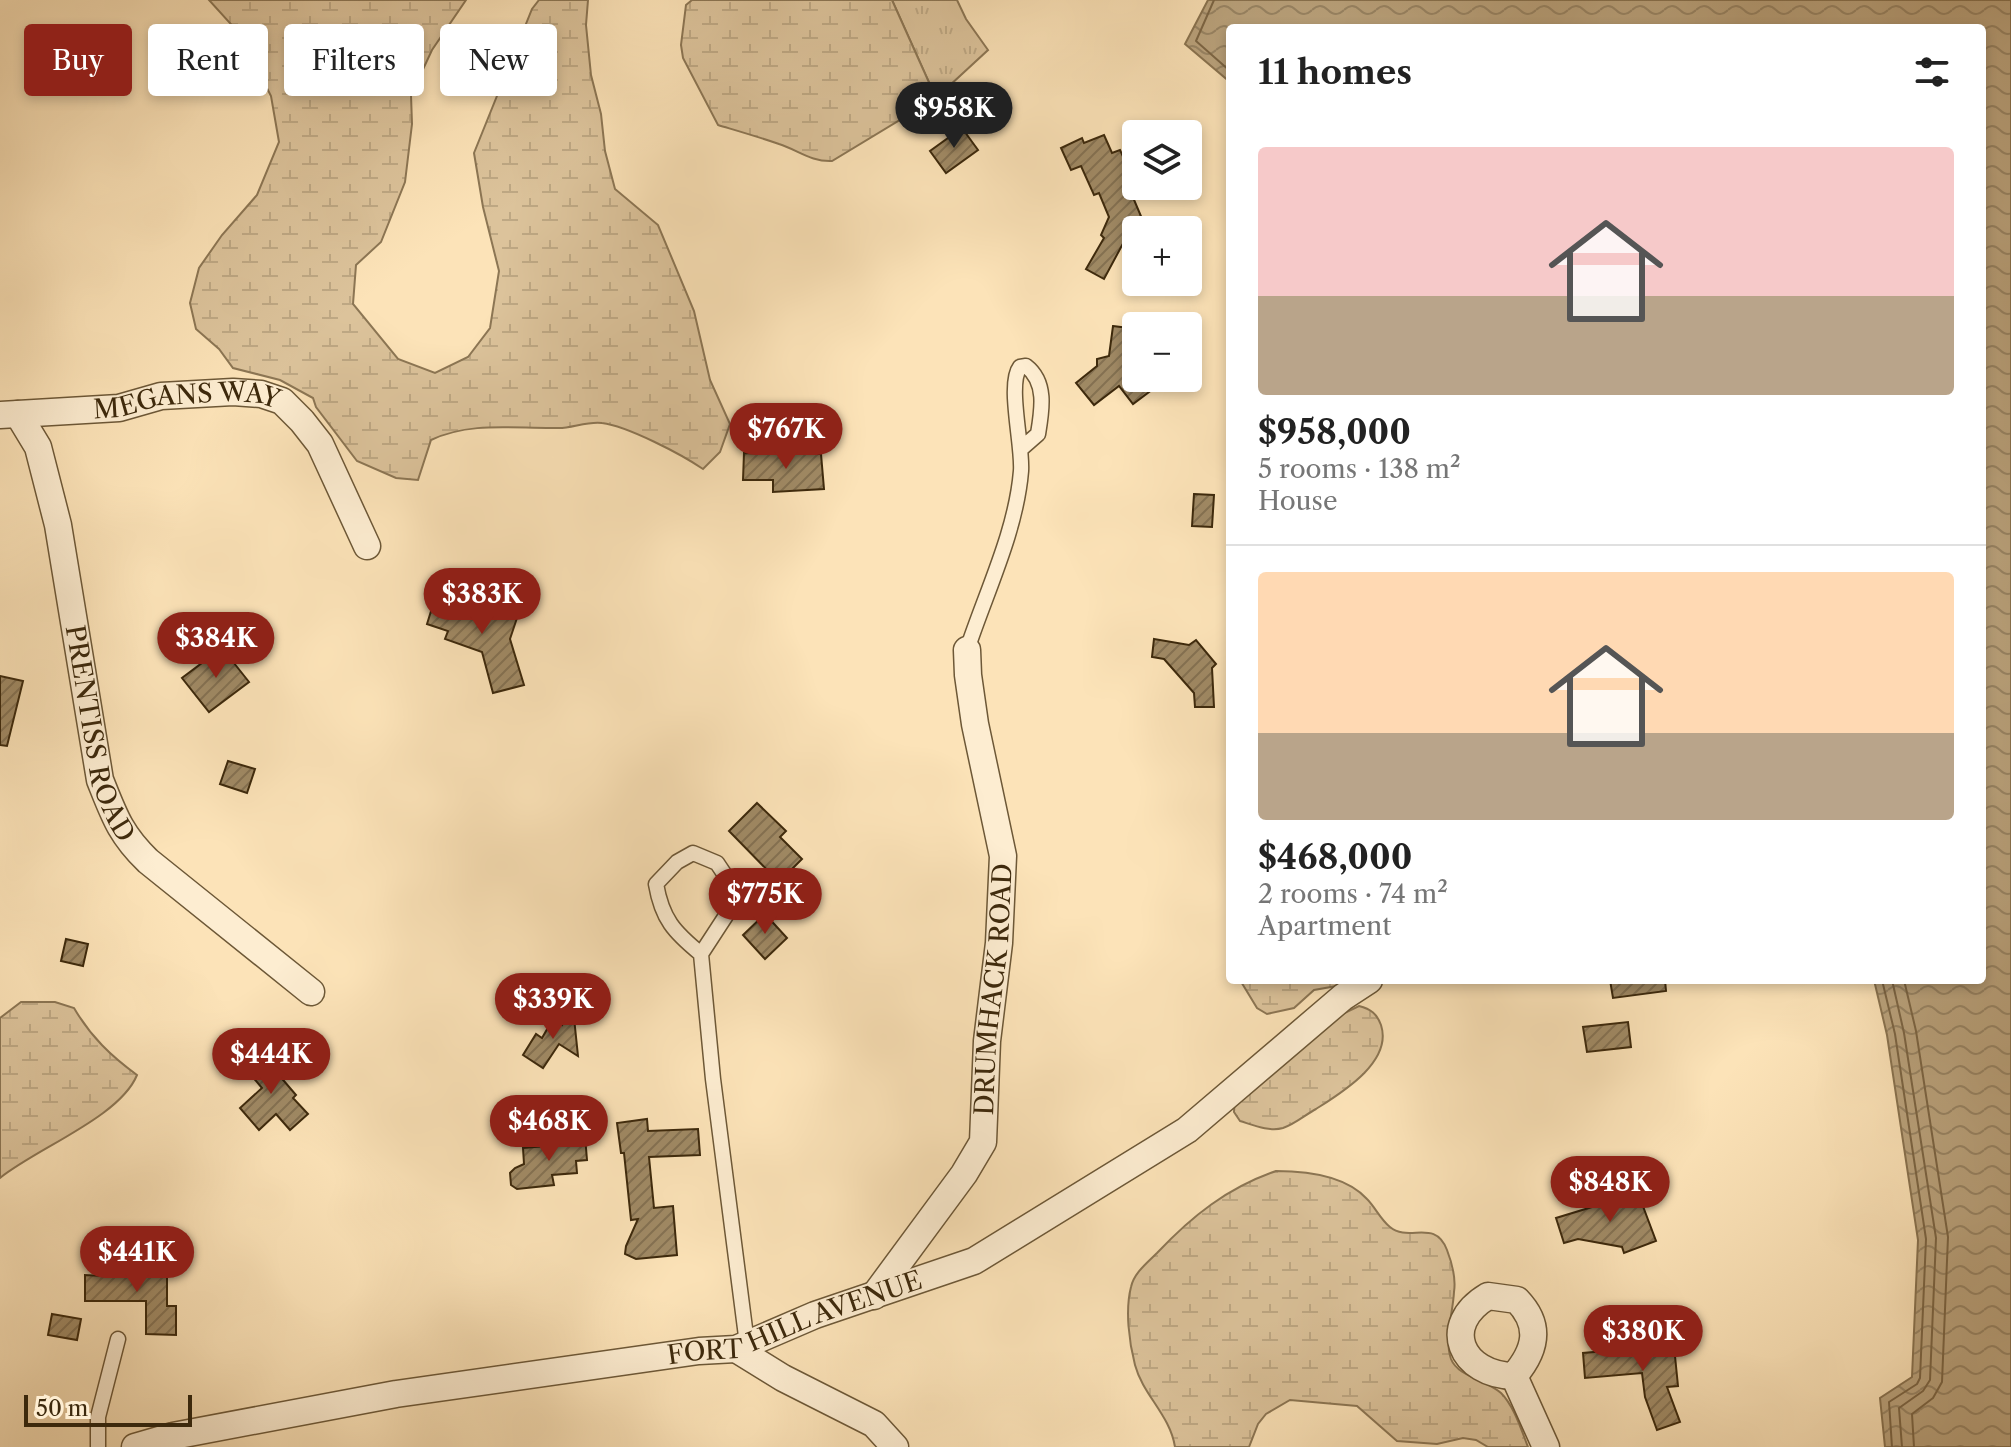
<!DOCTYPE html>
<html lang="en">
<head>
<meta charset="utf-8">
<style>
  :root { --surface:#fff; --page:#f6f6f6; --text:#222; --muted:#767676; --line:#e0e0e0; --accent:#8f2418 }
  body { margin:0; font-family:"Libre Caslon Text",serif; background:var(--page); color:var(--text); height:100vh; display:flex; flex-direction:column; font-size:30px; white-space:nowrap }
  * { box-sizing:border-box; margin:0 }
  p { font-size:26px; color:var(--muted) }
  .icon { flex:none; width:44px; height:44px; fill:none; stroke:currentColor; stroke-width:2; stroke-linecap:round; stroke-linejoin:round }
  .map { position:relative; flex:1; overflow:hidden }
  .panel { position:absolute; left:1226px; top:24px; width:760px; height:960px; display:flex; flex-direction:column; background:var(--surface); border-radius:8px; box-shadow:0 4px 12px #0003 }
  .panel>* { flex:none }
  .top-card { position:absolute; left:24px; top:24px; width:760px; height:72px; display:flex; gap:16px }
  .buttons { position:absolute; left:1122px; top:120px; display:grid; gap:16px }
  .buttons a { display:grid; place-items:center; width:80px; height:80px; border-radius:8px; background:var(--surface); box-shadow:0 4px 12px #0003; font-size:40px }
  .scale { position:absolute; left:24px; bottom:20px; width:168px; box-sizing:border-box; padding-left:8px; border:4px solid #3d290c; border-top:0; font-size:22px; line-height:28px; white-space:nowrap; color:#3d290c; -webkit-text-stroke:6px #fdedd1; paint-order:stroke }
  .price { position:absolute; translate:-50% -68px; padding:0 18px; border-radius:28px; background:var(--accent); color:#fff; font-size:26px; line-height:52px; filter:drop-shadow(0 2px 4px #0008) }
  .price::after { content:''; position:absolute; left:50%; top:48px; width:24px; height:18px; margin-left:-12px; background:inherit; clip-path:polygon(0 0,100% 0,50% 100%) }
  .price.current { background:#222; color:#fff }
  ul { padding:0; list-style:none }
  li { display:grid; align-content:center; gap:16px; height:424px; padding:0 32px }
  li+li { border-top:2px solid var(--line) }
  li span { display:grid; place-items:center; height:248px; border-radius:8px; color:#555 }
  li>.icon { margin-inline-start:auto }
  span .icon { width:144px; height:144px; fill:#fffc; stroke-width:1 }
  li b { font-size:34px }
  h2 { display:flex; justify-content:space-between; align-items:center; height:96px; padding:0 32px; font-size:34px }
  .pill { padding:0 28px; border-radius:8px; background:var(--surface); box-shadow:0 4px 12px #0003; font-size:28px; line-height:72px }
  .pill.current { background:var(--accent); color:#fff }
  .map>svg:first-child { display:block }
</style>
</head>
<body>
<div class="map">
<svg width="2011" height="1447" viewBox="0 0 2011 1447">
  <defs>
    <pattern id="grass-tufts" width="24" height="20" patternUnits="userSpaceOnUse" patternTransform="scale(2)"><rect width="24" height="20" fill="#dcc39b"/><path d="M3 7l-1-3M5 7V3M7 7l1-3M15 17l-1-3M17 17v-4M19 17l1-3" fill="none" stroke="#bea884"/></pattern>
    <pattern id="wetland-marsh" width="20" height="14" patternUnits="userSpaceOnUse" patternTransform="scale(2)"><rect width="20" height="14" fill="#dcc39b"/><path d="M1 5h8M5 5V1M11 12h8M15 12V8" fill="none" stroke="#bea884"/></pattern>
    <pattern id="water-waves" width="16" height="10" patternUnits="userSpaceOnUse" patternTransform="scale(2)"><rect width="16" height="10" fill="#bba47e"/><path d="M0 5q4-4 8 0t8 0" fill="none" stroke="#998666"/></pattern>
    <pattern id="building-hatch" width="6" height="6" patternUnits="userSpaceOnUse" patternTransform="scale(2)"><rect width="6" height="6" fill="#a08a65"/><path d="M-1 1l2-2M0 6l6-6M5 7l2-2" fill="none" stroke="#847152"/></pattern>
  </defs>
  <rect width="100%" height="100%" fill="#fce3b8"/>
  <filter id="stains"><feTurbulence type="fractalNoise" baseFrequency=".0025" numOctaves="4"/><feColorMatrix values="0 0 0 0 .2 0 0 0 0 .09 0 0 0 0 .02 0 0 0 .5 -.17"/></filter>
  <radialGradient id="worn" r=".72"><stop offset=".6" stop-color="#630" stop-opacity="0"/><stop offset="1" stop-color="#630" stop-opacity=".3"/></radialGradient>
  <path fill="url(#grass-tufts)" stroke="#8c7654" stroke-width="2" d="M 892,0 L 957,0 L 966,19 L 988,50 L 936,98 Z"/>
  <g fill="url(#wetland-marsh)" stroke="#8c7654" stroke-width="2">
    <path d="M 209,0 L 466,0 L 432,50 L 411,95 L 412,124 L 405,182 L 381,242 L 356,265 L 353,304 L 398,359 L 435,373 L 468,357 L 490,328 L 499,271 L 483,207 L 474,153 L 532,9 L 539,0 L 588,0 L 586,25 L 591,75 L 601,114 L 605,151 L 615,189 L 658,225 L 694,311 L 710,380 L 730,424 L 720,452 L 703,469 C 681,454 627,426 602,423 C 588,421 572,428 559,428 C 515,429 471,421 431,440 L 418,480 L 396,478 L 357,461 L 316,407 L 313,398 L 280,380 L 233,368 L 219,349 L 196,329 L 190,303 L 199,268 L 222,235 L 257,195 L 279,142 L 271,96 L 239,33 Z"/>
    <path d="M 692,0 L 892,0 L 936,98 L 832,161 C 811,162 798,150 779,144 C 759,137 738,131 718,125 L 683,58 L 681,45 L 686,5 Z"/>
    <path d="M 1240,980 L 1345,980 L 1342,985 L 1314,990 L 1294,1008 L 1267,1014 L 1257,1008 Z"/>
    <path d="M 21,1002 L 55,1002 L 74,1008 C 91,1037 111,1056 137,1075 C 120,1117 37,1148 0,1178 L 0,1018 Z"/>
    <path d="M 1359,1006 C 1371,1009 1377,1014 1381,1025 C 1393,1062 1341,1093 1316,1109 C 1305,1115 1295,1124 1283,1128 C 1269,1132 1253,1125 1240,1121 L 1234,1112 L 1235,1097 L 1322,1024 Z"/>
    <path d="M 1276,1171 C 1306,1171 1345,1175 1367,1199 C 1375,1207 1381,1220 1390,1227 C 1409,1243 1435,1218 1447,1250 C 1452,1263 1456,1279 1454,1292 C 1453,1313 1444,1338 1451,1359 C 1458,1377 1487,1380 1501,1393 C 1514,1406 1521,1429 1528,1447 L 1488,1447 L 1476,1440 L 1463,1438 L 1437,1444 L 1397,1441 L 1357,1406 L 1290,1400 L 1266,1414 L 1258,1424 L 1249,1447 L 1175,1447 C 1170,1415 1143,1395 1135,1365 C 1129,1342 1125,1310 1131,1287 C 1134,1273 1147,1263 1157,1253 C 1192,1216 1227,1188 1276,1171 Z"/>
  </g>
  <path fill="url(#water-waves)" stroke="#897350" stroke-width="2" d="M 1208,0 L 2011,0 L 2011,1447 L 1885,1447 L 1880,1398 L 1912,1377 L 1918,1240 L 1887,1035 L 1874,980 L 1982,980 L 1982,28 L 1230,28 L 1230,82 L 1185,44 Z"/>
  <g fill="none" stroke-linecap="round" stroke-linejoin="round">
    <g stroke="#7c6645" stroke-width="2">
      <path d="M 1214,0 L 1196,41 L 1230,71"/>
      <path d="M 1882,980 L 1895,1034 L 1926,1239 L 1920,1378 L 1917,1384 L 1889,1402 L 1892,1447"/>
      <path d="M 1892,980 L 1904,1033 L 1936,1238 L 1930,1380 L 1923,1391 L 1899,1408 L 1902,1447"/>
      <path d="M 1904,980 L 1916,1031 L 1948,1237 L 1942,1382 L 1933,1398 L 1912,1414 L 1914,1447"/>
    </g>
  </g>
  <g fill="url(#building-hatch)" stroke="#3d290c" stroke-width="2">
    <path d="M 962,128 L 978,150 L 946,173 L 930,151 Z"/>
    <path d="M 1104,135 L 1112,153 L 1120,150 L 1133,178 L 1126,181 L 1146,228 L 1127,236 L 1104,279 L 1086,269 L 1104,238 L 1101,235 L 1109,217 L 1099,193 L 1094,195 L 1081,166 L 1071,170 L 1061,148 L 1082,138 L 1084,143 Z"/>
    <path d="M 1113,326 L 1136,329 L 1136,378 L 1145,378 L 1153,389 L 1133,404 L 1119,386 L 1094,405 L 1076,383 L 1097,366 L 1097,359 L 1109,356 Z"/>
    <path d="M 744,453 L 821,454 L 824,489 L 773,492 L 773,480 L 743,480 Z"/>
    <path d="M 1194,494 L 1214,495 L 1212,527 L 1192,526 Z"/>
    <path d="M 436,595 L 473,607 L 475,602 L 493,607 L 494,600 L 511,605 L 508,615 L 517,618 L 510,639 L 524,685 L 493,693 L 482,652 L 445,639 L 448,631 L 427,624 Z"/>
    <path d="M 1154,639 L 1189,645 L 1196,640 L 1216,664 L 1212,668 L 1214,707 L 1195,707 L 1194,693 L 1164,659 L 1152,657 Z"/>
    <path d="M 222,648 L 249,682 L 209,712 L 182,678 Z"/>
    <path d="M 0,676 L 23,681 L 7,746 L 0,745 Z"/>
    <path d="M 228,761 L 255,769 L 247,793 L 220,784 Z"/>
    <path d="M 757,803 L 786,831 L 780,837 L 802,859 L 779,882 L 729,831 Z"/>
    <path d="M 765,914 L 787,938 L 765,959 L 743,935 Z"/>
    <path d="M 66,939 L 88,944 L 83,966 L 61,961 Z"/>
    <path d="M 1610,980 L 1665,980 L 1666,991 L 1613,998 Z"/>
    <path d="M 573,1008 L 578,1056 L 559,1044 L 543,1068 L 523,1055 L 536,1034 L 542,1038 L 553,1019 L 562,1025 Z"/>
    <path d="M 1628,1022 L 1631,1047 L 1587,1052 L 1583,1027 Z"/>
    <path d="M 259,1049 L 280,1072 L 278,1074 L 296,1095 L 293,1098 L 308,1114 L 290,1130 L 276,1114 L 259,1130 L 240,1108 L 262,1088 L 251,1075 L 255,1070 L 246,1061 Z"/>
    <path d="M 647,1119 L 648,1131 L 698,1129 L 700,1155 L 649,1157 L 654,1208 L 673,1206 L 677,1255 L 636,1259 L 625,1254 L 626,1246 L 638,1219 L 631,1220 L 624,1153 L 621,1153 L 617,1123 Z"/>
    <path d="M 585,1136 L 587,1160 L 576,1161 L 577,1173 L 552,1175 L 554,1185 L 517,1189 L 511,1185 L 510,1173 L 515,1168 L 524,1164 L 523,1148 L 557,1145 L 557,1139 Z"/>
    <path d="M 1638,1193 L 1656,1241 L 1624,1253 L 1622,1247 L 1578,1239 L 1564,1243 L 1556,1218 Z"/>
    <path d="M 130,1260 L 147,1261 L 147,1272 L 167,1272 L 167,1306 L 176,1306 L 176,1335 L 146,1334 L 146,1301 L 85,1301 L 85,1275 L 103,1276 L 103,1270 L 130,1270 Z"/>
    <path d="M 52,1314 L 81,1319 L 77,1340 L 48,1335 Z"/>
    <path d="M 1673,1336 L 1678,1386 L 1667,1387 L 1680,1422 L 1657,1430 L 1645,1397 L 1642,1373 L 1585,1378 L 1583,1353 L 1640,1348 L 1639,1340 Z"/>
  </g>
  <g fill="none" stroke-linecap="round" stroke-linejoin="round">
    <g stroke="#6d5837" stroke-width="17">
      <g id="lane">
        <path d="M 967,650 C 986,592 1016,532 1021,471 C 1023,446 1007,384 1020,367 L 1026,366 C 1047,382 1042,410 1038,434 L 1022,448"/>
        <path d="M 701,954 L 729,911 L 731,884 L 717,863 L 693,853 L 677,862 L 656,884 C 662,919 674,932 701,954 L 713,1079 L 747,1344"/>
        <path d="M 98,1447 L 98,1417 L 118,1339"/>
      </g>
    </g>
    <g stroke="#6d5837" stroke-width="29">
      <g id="street">
        <path id="s1" d="M 18,414 L 38,447 L 58,525 L 100,780 C 114,815 120,834 148,861 L 311,992"/>
        <path id="s2" d="M 0,415 L 119,408 L 161,396 L 233,392 L 261,394 L 282,401 L 302,421 L 320,444 L 367,546"/>
        <path id="s3" d="M 874,1296 L 964,1174 L 983,1142 L 987,1041 L 999,943 L 1003,856 L 975,724 L 968,675 L 967,650"/>
        <path d="M 1488,1296 L 1517,1300 C 1542,1326 1536,1350 1514,1376 C 1461,1375 1439,1325 1488,1296 Z"/>
        <path d="M 736,1349 L 783,1378 L 874,1424 L 895,1447"/>
        <path d="M 1514,1376 L 1546,1447"/>
        <path id="s4" d="M 135,1447 L 173,1436 L 396,1394 L 699,1351 L 736,1349 L 815,1315 L 974,1261 L 1187,1130 L 1343,997 L 1369,980"/>
      </g>
    </g>
    <use href="#lane" stroke="#fdedd1" stroke-width="14"/>
    <use href="#street" stroke="#fdedd1" stroke-width="26"/>
  </g>
  <g text-anchor="middle" dominant-baseline="central" stroke-width="8" stroke-linejoin="round" paint-order="stroke">
    <g font-size="26" fill="#3d290c" stroke="#fdedd1">
      <text stroke="none"><textPath href="#s2" startOffset="188">MEGANS WAY</textPath></text>
      <text stroke="none"><textPath href="#s1" startOffset="332">PRENTISS ROAD</textPath></text>
      <text stroke="none"><textPath href="#s3" startOffset="342">DRUMHACK ROAD</textPath></text>
      <text stroke="none"><textPath href="#s4" startOffset="674">FORT HILL AVENUE</textPath></text>
    </g>
  </g>
  <rect width="100%" height="100%" filter="url(#stains)"/>
  <rect width="100%" height="100%" fill="url(#worn)"/>
</svg>
<div class="buttons">
<a><svg class="icon" aria-label="layers" viewBox="0 0 24 24"><path d="M12 4l9 5-9 5-9-5zM3 14l9 5 9-5"/></svg></a>
<a>+</a>
<a>−</a>
</div>
<div class="scale">50 m</div>
<b class="price current" style="left:954px;top:150px">$958K</b>
<b class="price" style="left:786px;top:471px">$767K</b>
<b class="price" style="left:482px;top:636px">$383K</b>
<b class="price" style="left:216px;top:680px">$384K</b>
<b class="price" style="left:765px;top:936px">$775K</b>
<b class="price" style="left:553px;top:1041px">$339K</b>
<b class="price" style="left:271px;top:1096px">$444K</b>
<b class="price" style="left:549px;top:1163px">$468K</b>
<b class="price" style="left:1610px;top:1224px">$848K</b>
<b class="price" style="left:137px;top:1294px">$441K</b>
<b class="price" style="left:1643px;top:1373px">$380K</b>
<div class="top-card">
<a class="pill current">Buy</a>
<a class="pill">Rent</a>
<a class="pill">Filters</a>
<a class="pill">New</a>
</div>
<section class="panel">
<h2>11 homes<svg class="icon" aria-label="filters" viewBox="0 0 24 24"><path d="M4 7h16M4 17h16"/><circle cx="9" cy="7" r="2"/><circle cx="15" cy="17" r="2"/></svg></h2>
<ul>
<li><span style="background:linear-gradient(#f6c9c9 60%,#b9a48a 0)"><svg class="icon" aria-label="home" viewBox="0 0 24 24"><path d="M3 11l9-7 9 7M6 9v11h12V9"/></svg></span><div><b>$958,000</b><p>5 rooms · 138 m²</p><p>House</p></div></li>
<li><span style="background:linear-gradient(#ffd9b3 65%,#b9a48a 0)"><svg class="icon" aria-label="home" viewBox="0 0 24 24"><path d="M3 11l9-7 9 7M6 9v11h12V9"/></svg></span><div><b>$468,000</b><p>2 rooms · 74 m²</p><p>Apartment</p></div></li>
</ul>
</section>
</div>
</body>
</html>
